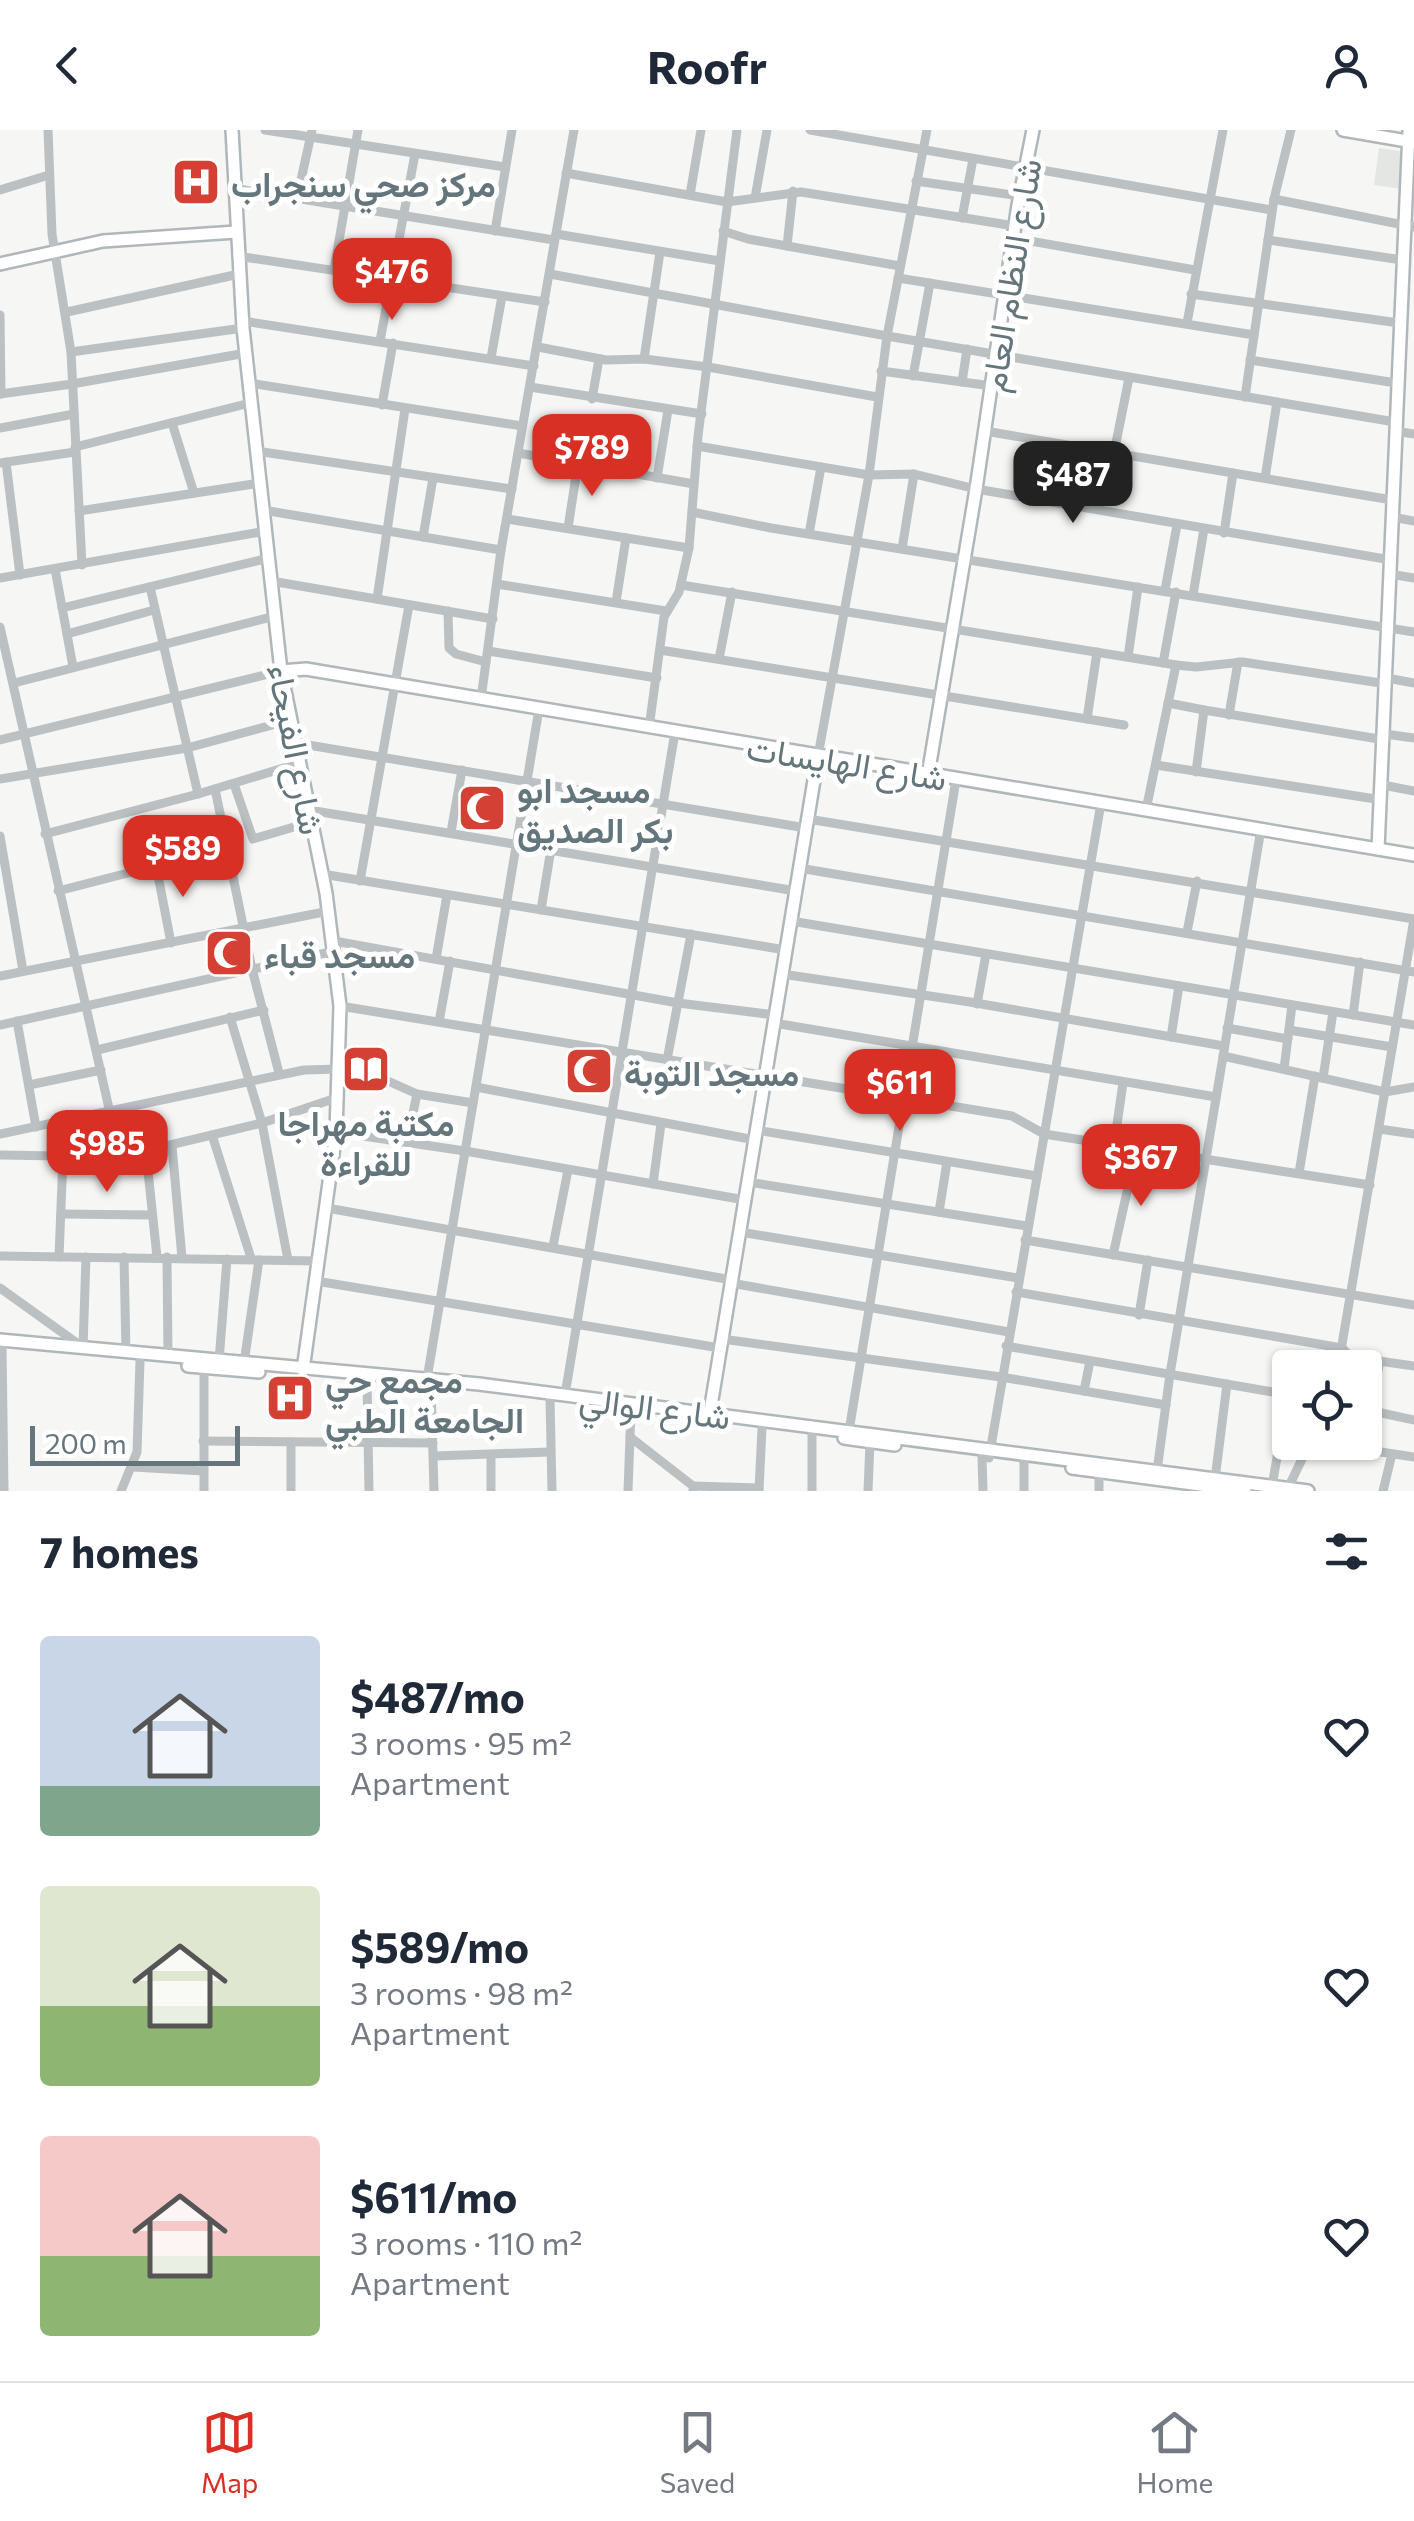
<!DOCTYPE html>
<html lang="en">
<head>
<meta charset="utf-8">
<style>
  :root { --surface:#fff; --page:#f6f6f7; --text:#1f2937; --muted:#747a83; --line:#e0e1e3; --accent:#d93025 }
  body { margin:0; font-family:Commissioner,Vazirmatn,sans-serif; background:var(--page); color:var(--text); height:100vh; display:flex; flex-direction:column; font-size:38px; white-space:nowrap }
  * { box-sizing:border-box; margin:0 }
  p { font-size:32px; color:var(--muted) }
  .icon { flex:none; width:55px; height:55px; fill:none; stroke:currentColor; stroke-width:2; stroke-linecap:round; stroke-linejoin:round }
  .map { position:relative; height:1361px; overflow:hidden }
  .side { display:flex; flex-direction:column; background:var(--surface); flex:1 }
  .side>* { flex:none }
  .fabs { position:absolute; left:1272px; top:1220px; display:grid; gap:20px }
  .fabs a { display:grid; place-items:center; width:110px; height:110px; border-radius:10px; background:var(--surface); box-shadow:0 2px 8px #0004; font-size:50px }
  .scale { position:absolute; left:30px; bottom:25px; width:210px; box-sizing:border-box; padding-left:10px; border:5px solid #64767c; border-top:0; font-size:28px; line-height:35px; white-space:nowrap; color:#64767c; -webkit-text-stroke:8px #fff; paint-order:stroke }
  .price { position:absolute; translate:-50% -85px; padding:0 22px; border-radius:20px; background:var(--accent); color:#fff; font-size:32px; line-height:65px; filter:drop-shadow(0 2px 5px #0008) }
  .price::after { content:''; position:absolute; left:50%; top:60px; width:30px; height:22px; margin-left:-15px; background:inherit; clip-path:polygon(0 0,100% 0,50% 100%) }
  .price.active { background:#222; color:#fff }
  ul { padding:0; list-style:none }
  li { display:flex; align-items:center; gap:30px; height:250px; padding:0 40px }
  li span { display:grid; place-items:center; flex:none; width:280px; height:200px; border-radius:10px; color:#555 }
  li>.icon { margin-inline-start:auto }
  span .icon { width:120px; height:120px; fill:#fffc; stroke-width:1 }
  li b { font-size:42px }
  h2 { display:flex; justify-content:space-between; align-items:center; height:120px; padding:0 40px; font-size:42px }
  header { display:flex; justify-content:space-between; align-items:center; height:130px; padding:0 40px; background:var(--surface); font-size:45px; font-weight:700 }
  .tab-bar { display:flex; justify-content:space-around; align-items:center; height:140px; border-top:2px solid var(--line); background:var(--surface); font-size:28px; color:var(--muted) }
  .tab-bar a { display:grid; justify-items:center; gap:5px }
  .tab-bar .active { color:var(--accent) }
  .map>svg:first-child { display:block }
</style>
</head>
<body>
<header><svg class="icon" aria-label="back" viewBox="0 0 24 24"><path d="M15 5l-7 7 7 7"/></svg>Roofr<svg class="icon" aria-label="person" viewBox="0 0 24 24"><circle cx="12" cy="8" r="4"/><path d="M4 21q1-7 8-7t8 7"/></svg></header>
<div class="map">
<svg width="1414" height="1361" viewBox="0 0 1414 1361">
  <rect width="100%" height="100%" fill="#f6f6f4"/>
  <path fill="#e4e6e4" d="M 1379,18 L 1407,22 L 1402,59 L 1374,55 Z"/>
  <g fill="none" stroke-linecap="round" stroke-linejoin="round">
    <g stroke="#b0b7ba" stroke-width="16">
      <g id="secondary">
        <path d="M 232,0 L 243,198 L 281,541 L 326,763 L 340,876 L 336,1002 L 303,1240"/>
        <path d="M 1343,0 L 1413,12"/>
        <path d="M 0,134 L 103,111 L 236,102"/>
        <path d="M 281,541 L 306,539 L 1414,725"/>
        <path d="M 928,645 L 976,359 L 1018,75 L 1033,0"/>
        <path d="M 1378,719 L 1409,1"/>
        <path d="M 0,1210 L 479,1254 L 1308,1361"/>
        <path d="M 188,1236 L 259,1242"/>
        <path d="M 709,1288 L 818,626"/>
        <path d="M 844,1308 L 895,1315"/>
        <path d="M 1072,1338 L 1245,1361"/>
      </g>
    </g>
    <g stroke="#bbc1c3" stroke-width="9">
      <path d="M 48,0 L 52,104 L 71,222 L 82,435"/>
      <path d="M 265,0 L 505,37"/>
      <path d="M 810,0 L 1272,80"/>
      <path d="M 566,43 L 727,72 L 801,62 L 1015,96"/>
      <path d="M 916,51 L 1020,66"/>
      <path d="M 233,58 L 554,110"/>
      <path d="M 0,60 L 49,45"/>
      <path d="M 793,61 L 787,116 L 900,136"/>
      <path d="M 690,65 L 701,0"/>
      <path d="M 297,68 L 312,0"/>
      <path d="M 755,68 L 767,0"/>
      <path d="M 1274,69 L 1414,97"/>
      <path d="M 962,88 L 973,29"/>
      <path d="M 495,101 L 512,0"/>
      <path d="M 723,101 L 748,109 L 787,116"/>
      <path d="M 556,104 L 720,131"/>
      <path d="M 1013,108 L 1195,140"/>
      <path d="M 1268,110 L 1402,130"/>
      <path d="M 237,126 L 545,172"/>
      <path d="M 334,140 L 358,0"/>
      <path d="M 550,144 L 887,206 L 1395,292"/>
      <path d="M 898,148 L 1254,205"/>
      <path d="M 1191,164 L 1399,193"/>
      <path d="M 67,182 L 239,144"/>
      <path d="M 0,185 L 1,264"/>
      <path d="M 243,191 L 534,236"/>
      <path d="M 1187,193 L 1223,0"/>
      <path d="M 380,211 L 415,24"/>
      <path d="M 538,217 L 606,230 L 644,229 L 708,237 L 877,267"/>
      <path d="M 71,222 L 243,198"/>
      <path d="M 491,228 L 502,166"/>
      <path d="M 644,229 L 660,122"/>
      <path d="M 1250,230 L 1396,253"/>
      <path d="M 881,241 L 992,256"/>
      <path d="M 913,246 L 930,153"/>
      <path d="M 962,252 L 967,219"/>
      <path d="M 249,253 L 522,296"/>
      <path d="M 530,257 L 702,284"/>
      <path d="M 0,264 L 72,254 L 246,223"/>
      <path d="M 1245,267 L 1274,69 L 1291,0"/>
      <path d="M 592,269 L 599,229"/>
      <path d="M 382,275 L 393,213"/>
      <path d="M 172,293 L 194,363"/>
      <path d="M 0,298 L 74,284"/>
      <path d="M 985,301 L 1392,370"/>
      <path d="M 1395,301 L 1414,304"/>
      <path d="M 697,316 L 869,345 L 914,344 L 976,359 L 1391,430"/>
      <path d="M 75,317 L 250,273"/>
      <path d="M 256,321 L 512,359"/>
      <path d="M 518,323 L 694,354"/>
      <path d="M 1114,323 L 1129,248"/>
      <path d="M 6,332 L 20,445"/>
      <path d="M 0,333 L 75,322"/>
      <path d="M 657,348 L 668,280"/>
      <path d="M 1265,348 L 1277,272"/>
      <path d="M 263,380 L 501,420"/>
      <path d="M 79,381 L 260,353"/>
      <path d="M 692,382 L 771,398 L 1414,502"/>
      <path d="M 1392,387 L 1414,391"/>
      <path d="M 507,389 L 689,418"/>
      <path d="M 568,398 L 578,333"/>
      <path d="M 1224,403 L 1233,343"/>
      <path d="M 809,404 L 821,337"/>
      <path d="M 423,407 L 433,348"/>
      <path d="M 902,419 L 914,344"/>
      <path d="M 55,439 L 73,537"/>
      <path d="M 1390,444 L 1414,448"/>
      <path d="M 0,448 L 266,401"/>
      <path d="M 271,451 L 493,489"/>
      <path d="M 497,454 L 666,481"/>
      <path d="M 681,455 L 1176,535 L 1196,537 L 1243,532 L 1387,554"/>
      <path d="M 150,457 L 198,664"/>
      <path d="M 1165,460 L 1177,395"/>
      <path d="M 1193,465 L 1204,399"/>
      <path d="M 377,469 L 405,279"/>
      <path d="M 616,472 L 626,408"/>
      <path d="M 62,478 L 269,428"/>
      <path d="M 448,481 L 449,518 L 456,524 L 486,532"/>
      <path d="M 0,497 L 120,1027"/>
      <path d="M 67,504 L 154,480"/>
      <path d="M 660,520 L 1124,595"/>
      <path d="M 488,521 L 657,548"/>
      <path d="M 1128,527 L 1138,457"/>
      <path d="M 719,529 L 732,462"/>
      <path d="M 1163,533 L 1176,462"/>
      <path d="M 1387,548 L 1414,553"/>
      <path d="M 14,553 L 275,486"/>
      <path d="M 481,569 L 501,420 L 574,0"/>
      <path d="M 1168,573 L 1204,580"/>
      <path d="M 1229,585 L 1238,532"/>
      <path d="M 1087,589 L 1097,522"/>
      <path d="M 649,598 L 664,487 L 679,462 L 689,418 L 698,306 L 737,0"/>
      <path d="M 1385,604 L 1414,608"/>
      <path d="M 0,610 L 281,541"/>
      <path d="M 296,613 L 806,698"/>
      <path d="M 818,626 L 869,345 L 887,206 L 927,0"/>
      <path d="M 1156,635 L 1382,670"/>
      <path d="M 1196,642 L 1204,580 L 1385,610"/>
      <path d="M 0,649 L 187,618 L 291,590"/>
      <path d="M 234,654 L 253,709 L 311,692"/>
      <path d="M 1383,655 L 1414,661"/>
      <path d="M 215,659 L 252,839 L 279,943"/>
      <path d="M 309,680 L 796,761"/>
      <path d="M 1146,680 L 1176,535"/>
      <path d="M 808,689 L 1414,789"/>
      <path d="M 451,702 L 462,640"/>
      <path d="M 45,704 L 198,664 L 300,633"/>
      <path d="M 0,706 L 23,841"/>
      <path d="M 156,735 L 171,813"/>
      <path d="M 799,738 L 1414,842"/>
      <path d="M 322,744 L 786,820"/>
      <path d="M 360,751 L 409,475"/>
      <path d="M 58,761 L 225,718"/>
      <path d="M 541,780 L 551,719"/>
      <path d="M 791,791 L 1414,895"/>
      <path d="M 1187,802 L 1197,751"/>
      <path d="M 334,811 L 678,873 L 775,885"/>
      <path d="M 436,829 L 447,765"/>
      <path d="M 782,844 L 970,872 L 1224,916"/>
      <path d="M 0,846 L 329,781"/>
      <path d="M 977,874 L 986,824"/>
      <path d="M 340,876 L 1012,986 L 1044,1004 L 1370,1055"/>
      <path d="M 1353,885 L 1360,832"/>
      <path d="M 230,887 L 262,993 L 288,1130"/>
      <path d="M 17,891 L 36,997"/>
      <path d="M 439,892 L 450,831"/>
      <path d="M 774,893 L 1216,967"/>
      <path d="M 0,895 L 335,821"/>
      <path d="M 1227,898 L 1288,909"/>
      <path d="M 1289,900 L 1392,917"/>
      <path d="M 1171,907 L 1179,856"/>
      <path d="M 97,920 L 264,880"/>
      <path d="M 1223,926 L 1385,962 L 1414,957"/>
      <path d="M 667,930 L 691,804"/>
      <path d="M 1284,939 L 1292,875"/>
      <path d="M 1323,948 L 1333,882"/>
      <path d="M 29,955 L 101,940"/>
      <path d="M 476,957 L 755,1010"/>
      <path d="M 1379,999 L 1414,1004"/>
      <path d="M 756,1000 L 1037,1046"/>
      <path d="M 336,1002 L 465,1021 L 745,1070"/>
      <path d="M 0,1004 L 304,940 L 340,939 L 379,947 L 417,964 L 473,973"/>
      <path d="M 212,1005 L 251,1128"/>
      <path d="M 407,1012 L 417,964"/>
      <path d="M 1114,1015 L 1123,953"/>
      <path d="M 172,1016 L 182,1128"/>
      <path d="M 146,1022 L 157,1127"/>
      <path d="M 0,1025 L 120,1027 L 262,993 L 339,967"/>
      <path d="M 1299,1043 L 1315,946"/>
      <path d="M 748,1052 L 1027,1096"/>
      <path d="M 653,1054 L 661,994"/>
      <path d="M 327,1078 L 732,1150"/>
      <path d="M 939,1082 L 947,1032"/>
      <path d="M 61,1084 L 152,1085"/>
      <path d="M 740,1102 L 1018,1148"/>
      <path d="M 1025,1110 L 1414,1175"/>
      <path d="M 553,1116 L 568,1040"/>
      <path d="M 1113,1125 L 1132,1039 L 1154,1021"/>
      <path d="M 0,1126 L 318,1131"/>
      <path d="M 59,1127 L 63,1027"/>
      <path d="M 124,1127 L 126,1222"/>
      <path d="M 167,1127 L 168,1226"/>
      <path d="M 316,1151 L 720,1218"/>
      <path d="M 731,1153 L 1009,1202"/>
      <path d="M 0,1158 L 81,1216"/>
      <path d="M 1016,1162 L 1342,1218 L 1351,1227 L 1414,1236"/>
      <path d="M 1139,1185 L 1148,1130"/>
      <path d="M 722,1209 L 1001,1247 L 1166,1275"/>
      <path d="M 2,1216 L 4,1361"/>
      <path d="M 1006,1216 L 1290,1265"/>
      <path d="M 83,1218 L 86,1127"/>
      <path d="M 219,1231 L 227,1129"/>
      <path d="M 244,1233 L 259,1130"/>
      <path d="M 1338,1238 L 1414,789"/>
      <path d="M 367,1248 L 369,1361"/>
      <path d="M 427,1249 L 539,579"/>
      <path d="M 431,1256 L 434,1361"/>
      <path d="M 1084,1261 L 1090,1231"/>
      <path d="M 565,1265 L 675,602"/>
      <path d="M 550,1269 L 552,1361"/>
      <path d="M 1368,1280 L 1414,1290"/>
      <path d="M 1365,1300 L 1380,1231"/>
      <path d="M 849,1301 L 956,650"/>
      <path d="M 812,1304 L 812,1361"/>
      <path d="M 630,1307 L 693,1356 L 693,1361"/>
      <path d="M 203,1311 L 433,1313"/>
      <path d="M 291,1312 L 291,1361"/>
      <path d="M 435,1326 L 549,1322"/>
      <path d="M 982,1327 L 983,1361"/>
      <path d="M 989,1328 L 1101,673"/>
      <path d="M 1024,1332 L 1024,1361"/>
      <path d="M 133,1337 L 203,1341"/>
      <path d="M 1157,1341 L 1170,1244 L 1261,699"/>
      <path d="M 1215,1349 L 1227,1254"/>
      <path d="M 693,1356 L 759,1358"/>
      <path d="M 1272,1356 L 1288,1265"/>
      <path d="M 1288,1358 L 1304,1325 L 1322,1313 L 1414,1327"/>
      <path d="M 759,1360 L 762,1298"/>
      <path d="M 121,1361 L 137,1322 L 140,1231"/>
      <path d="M 204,1361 L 204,1237"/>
      <path d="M 491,1361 L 491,1325"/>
      <path d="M 628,1361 L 631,1280"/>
      <path d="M 868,1361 L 870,1312"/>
      <path d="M 1099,1361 L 1099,1342"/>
      <path d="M 1383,1361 L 1392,1324"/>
    </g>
    <use href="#secondary" stroke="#fff" stroke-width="11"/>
  </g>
  <defs>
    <g id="hospital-square" transform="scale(2.5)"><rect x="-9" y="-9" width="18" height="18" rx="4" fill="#d54035" stroke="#fff"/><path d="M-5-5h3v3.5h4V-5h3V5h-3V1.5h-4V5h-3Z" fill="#fff"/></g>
    <g id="mosque-square" transform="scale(2.5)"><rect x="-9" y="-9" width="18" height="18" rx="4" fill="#d54035" stroke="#fff"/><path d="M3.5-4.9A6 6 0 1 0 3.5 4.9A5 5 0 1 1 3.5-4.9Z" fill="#fff"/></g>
    <g id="library-square" transform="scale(2.5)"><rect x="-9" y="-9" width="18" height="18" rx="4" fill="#d54035" stroke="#fff"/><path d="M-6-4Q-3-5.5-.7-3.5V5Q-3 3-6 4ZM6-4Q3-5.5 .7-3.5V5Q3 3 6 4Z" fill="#fff"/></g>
  </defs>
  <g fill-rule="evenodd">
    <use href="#hospital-square" x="196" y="52"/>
    <use href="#mosque-square" x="482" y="678"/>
    <use href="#mosque-square" x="229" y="823"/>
    <use href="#library-square" x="366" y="939"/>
    <use href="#mosque-square" x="589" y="941"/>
    <use href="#hospital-square" x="290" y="1268"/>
  </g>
  <g text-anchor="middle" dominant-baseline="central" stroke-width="10" stroke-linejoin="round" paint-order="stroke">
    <g font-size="35" font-weight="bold" fill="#64767c" stroke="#fff" text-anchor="start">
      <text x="231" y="52">مركز صحي سنجراب</text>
      <text x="517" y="658">مسجد ابو<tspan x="517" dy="40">بكر الصديق</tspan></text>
      <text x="264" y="823">مسجد قباء</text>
      <text x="624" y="941">مسجد التوبة</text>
      <text x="366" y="991" text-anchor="middle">مكتبة مهراجا<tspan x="366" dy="40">للقراءة</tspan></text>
      <text x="325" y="1248">مجمع حي<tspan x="325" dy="40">الجامعة الطبي</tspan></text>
    </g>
    <g font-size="35" fill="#64767c" stroke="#fff">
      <text transform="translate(1009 145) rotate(-81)">شارع النظام العام</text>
      <text transform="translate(298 619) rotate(79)">شارع الفيحاء</text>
      <text transform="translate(847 631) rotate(9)">شارع الهايسات</text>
      <text transform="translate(655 1276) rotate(7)">شارع الوالي</text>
    </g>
  </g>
</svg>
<div class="fabs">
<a><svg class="icon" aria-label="locate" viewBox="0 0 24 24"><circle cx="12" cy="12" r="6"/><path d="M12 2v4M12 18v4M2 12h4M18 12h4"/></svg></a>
</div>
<div class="scale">200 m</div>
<b class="price" style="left:392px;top:193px">$476</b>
<b class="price" style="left:592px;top:369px">$789</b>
<b class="price active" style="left:1073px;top:396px">$487</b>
<b class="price" style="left:183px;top:770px">$589</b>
<b class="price" style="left:900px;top:1004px">$611</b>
<b class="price" style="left:107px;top:1065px">$985</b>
<b class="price" style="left:1141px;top:1079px">$367</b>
</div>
<section class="side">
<h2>7 homes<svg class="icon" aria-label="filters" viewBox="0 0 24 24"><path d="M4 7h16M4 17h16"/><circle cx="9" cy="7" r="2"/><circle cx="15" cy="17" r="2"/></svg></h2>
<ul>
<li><span style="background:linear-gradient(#c9d6e8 75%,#7fa58c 0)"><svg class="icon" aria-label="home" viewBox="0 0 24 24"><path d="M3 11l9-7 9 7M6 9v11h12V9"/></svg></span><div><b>$487/mo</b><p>3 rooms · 95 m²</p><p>Apartment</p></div><svg class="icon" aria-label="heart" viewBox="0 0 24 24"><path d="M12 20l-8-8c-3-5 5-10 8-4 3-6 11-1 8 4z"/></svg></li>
<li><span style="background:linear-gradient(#dfe7d0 60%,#8fb573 0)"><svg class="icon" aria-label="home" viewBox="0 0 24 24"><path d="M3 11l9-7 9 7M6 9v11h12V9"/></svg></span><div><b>$589/mo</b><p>3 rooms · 98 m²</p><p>Apartment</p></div><svg class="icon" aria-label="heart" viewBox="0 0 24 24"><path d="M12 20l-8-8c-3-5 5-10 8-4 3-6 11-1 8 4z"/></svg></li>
<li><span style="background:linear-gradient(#f6c9c9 60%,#8fb573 0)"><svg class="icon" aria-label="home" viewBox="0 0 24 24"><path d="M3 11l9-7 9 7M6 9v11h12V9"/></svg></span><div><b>$611/mo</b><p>3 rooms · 110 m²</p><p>Apartment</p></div><svg class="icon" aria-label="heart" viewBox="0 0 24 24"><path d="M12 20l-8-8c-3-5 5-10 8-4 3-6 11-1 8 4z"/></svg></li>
</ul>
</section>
<nav class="tab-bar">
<a class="active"><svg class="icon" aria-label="map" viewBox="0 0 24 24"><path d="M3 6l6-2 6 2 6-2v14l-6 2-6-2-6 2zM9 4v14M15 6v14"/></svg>Map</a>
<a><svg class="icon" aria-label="saved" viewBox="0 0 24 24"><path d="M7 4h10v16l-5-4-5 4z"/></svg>Saved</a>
<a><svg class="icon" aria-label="home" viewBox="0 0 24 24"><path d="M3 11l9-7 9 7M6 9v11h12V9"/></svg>Home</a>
</nav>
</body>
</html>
